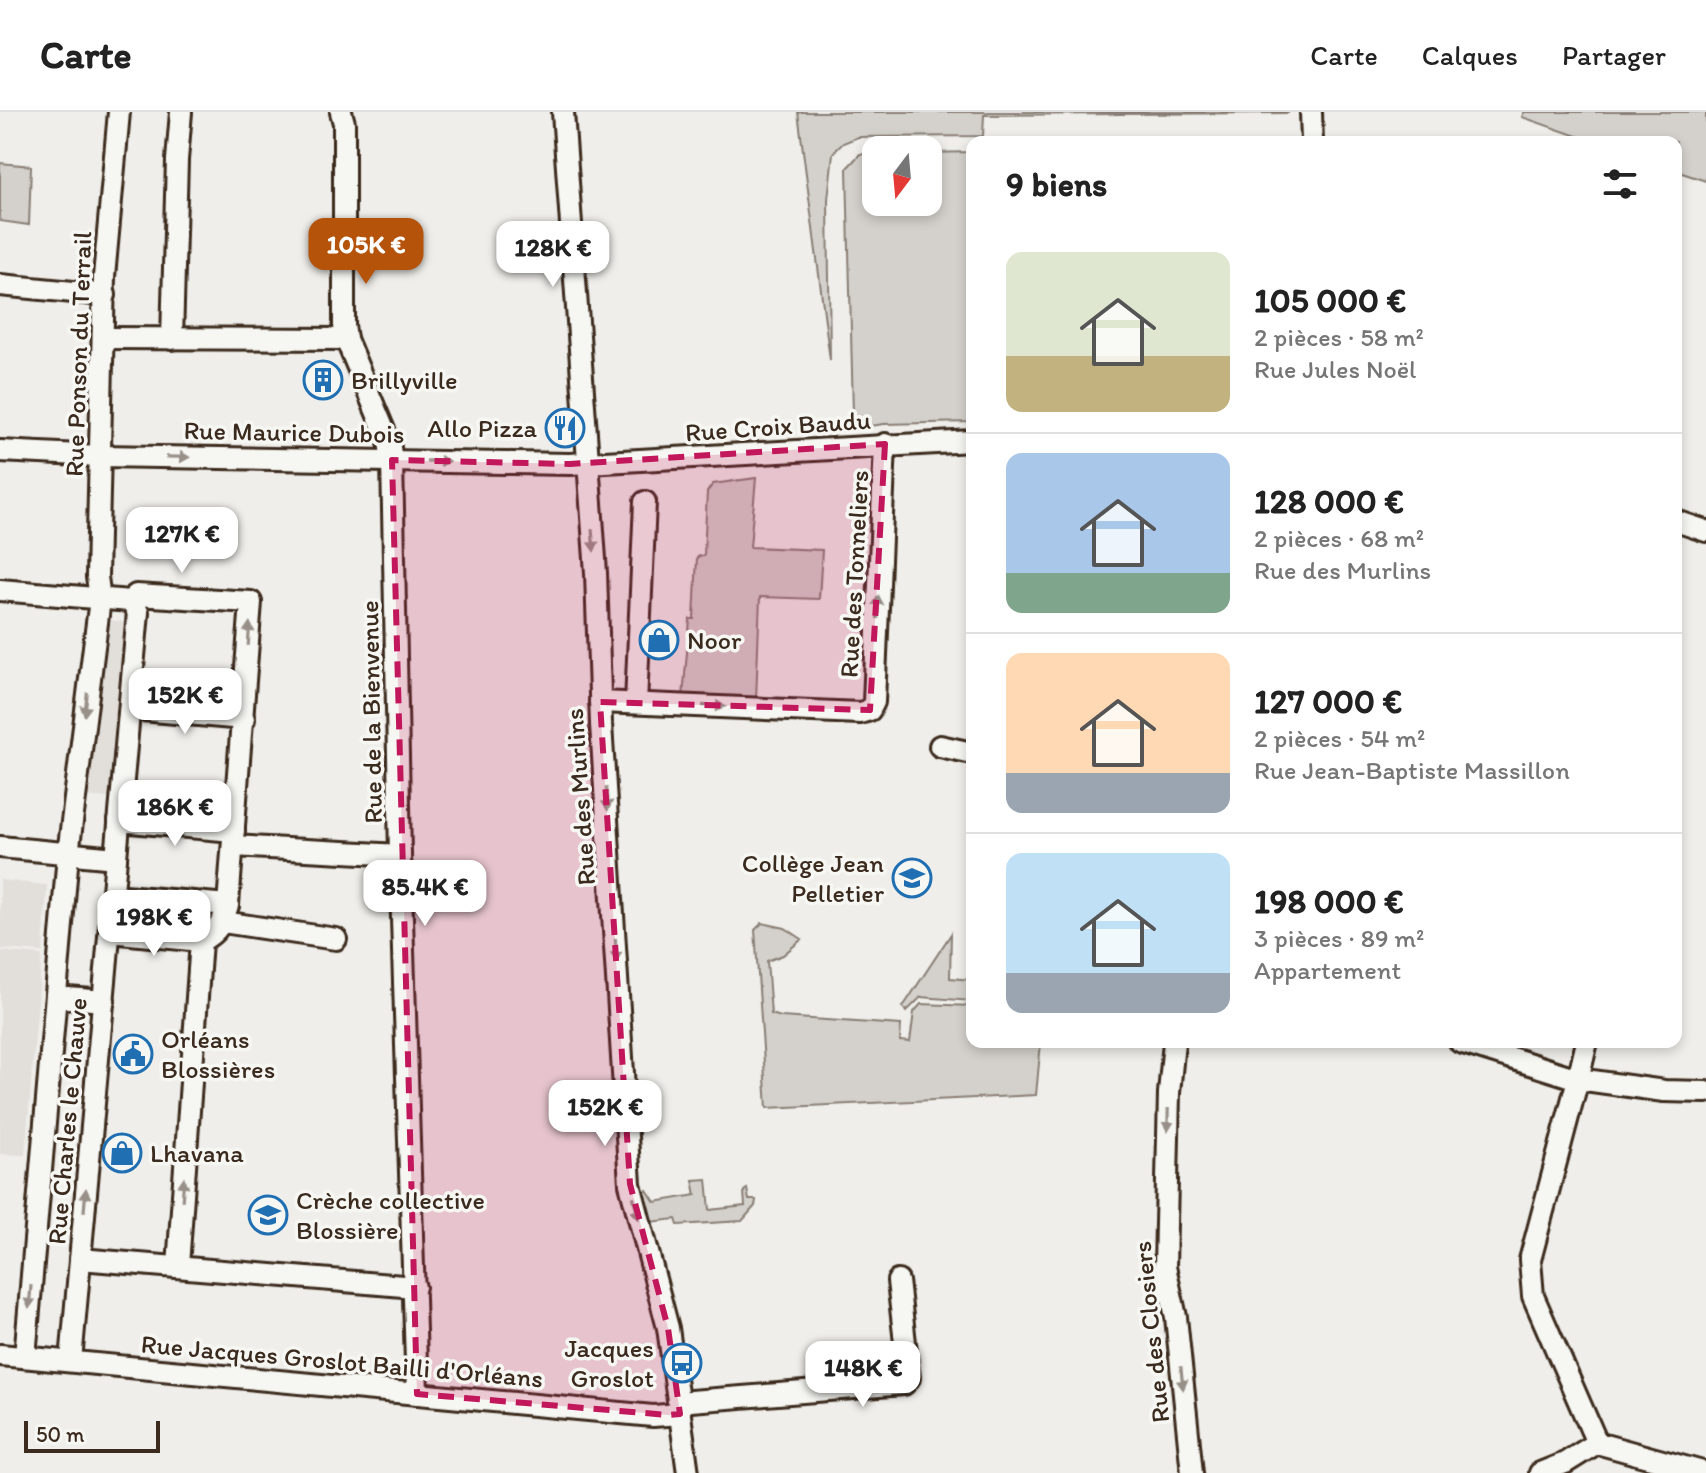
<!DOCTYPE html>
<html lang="fr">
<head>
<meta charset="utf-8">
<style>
  :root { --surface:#fff; --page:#f2f2f2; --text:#222; --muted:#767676; --line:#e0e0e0; --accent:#b45309 }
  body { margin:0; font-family:Itim,sans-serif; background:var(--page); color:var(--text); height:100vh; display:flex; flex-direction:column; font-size:30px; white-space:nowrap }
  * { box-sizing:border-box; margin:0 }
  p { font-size:26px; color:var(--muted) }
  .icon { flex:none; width:44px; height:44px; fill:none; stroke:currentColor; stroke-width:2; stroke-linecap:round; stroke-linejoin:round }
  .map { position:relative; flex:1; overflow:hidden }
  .details { position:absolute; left:966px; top:24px; width:716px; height:912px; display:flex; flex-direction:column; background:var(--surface); border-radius:16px; box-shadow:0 4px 12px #0003 }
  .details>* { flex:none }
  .needle { width:52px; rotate:196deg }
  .controls { position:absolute; left:862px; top:24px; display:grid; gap:16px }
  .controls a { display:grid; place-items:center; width:80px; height:80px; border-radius:16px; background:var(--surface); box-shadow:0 4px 12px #0003; font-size:40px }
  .scale { position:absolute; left:24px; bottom:20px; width:136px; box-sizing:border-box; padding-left:8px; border:4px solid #3b2a1e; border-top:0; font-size:22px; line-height:28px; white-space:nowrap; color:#3b2a1e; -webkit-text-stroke:6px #f6f6f2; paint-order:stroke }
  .price { position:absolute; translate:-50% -68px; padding:0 18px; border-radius:16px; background:#fff; color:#222; font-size:26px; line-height:52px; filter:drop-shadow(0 2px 4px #0008) }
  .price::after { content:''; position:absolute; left:50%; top:48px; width:24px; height:18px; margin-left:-12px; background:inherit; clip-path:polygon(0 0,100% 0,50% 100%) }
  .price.current { background:var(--accent); color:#fff }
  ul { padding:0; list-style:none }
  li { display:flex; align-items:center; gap:24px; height:200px; padding:0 40px }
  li+li { border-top:2px solid var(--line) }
  li span { display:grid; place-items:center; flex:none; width:224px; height:160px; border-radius:16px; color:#555 }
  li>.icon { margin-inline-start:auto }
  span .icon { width:96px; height:96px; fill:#fffc; stroke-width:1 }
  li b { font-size:34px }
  h2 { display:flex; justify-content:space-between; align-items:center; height:96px; padding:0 40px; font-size:34px }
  header { display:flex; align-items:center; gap:48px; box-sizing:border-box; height:112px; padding:0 40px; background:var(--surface); border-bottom:2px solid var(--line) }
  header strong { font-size:38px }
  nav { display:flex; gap:44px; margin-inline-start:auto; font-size:28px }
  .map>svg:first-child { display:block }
</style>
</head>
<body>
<header>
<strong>Carte</strong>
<nav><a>Carte</a><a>Calques</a><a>Partager</a></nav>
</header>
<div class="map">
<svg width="1706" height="1361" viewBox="0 0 1706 1361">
  <rect width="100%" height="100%" fill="#efeeea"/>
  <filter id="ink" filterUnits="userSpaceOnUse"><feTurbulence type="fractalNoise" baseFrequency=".0125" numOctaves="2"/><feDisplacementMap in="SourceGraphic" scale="16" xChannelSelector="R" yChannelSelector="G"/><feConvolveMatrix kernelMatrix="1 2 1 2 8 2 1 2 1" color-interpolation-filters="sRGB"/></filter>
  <g filter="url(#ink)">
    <g fill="#e2dfdb">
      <path d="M 104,508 L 128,510 L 109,686 L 86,684 Z"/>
      <path d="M 0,768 L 47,773 L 43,840 L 0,837 Z"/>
      <path d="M 0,839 L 42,843 L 25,1043 L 0,1042 Z"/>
    </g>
    <g fill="#d4d1cc" stroke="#887e75" stroke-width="2">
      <path d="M 798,0 L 1288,0 L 1288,1 L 984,3 L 983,24 L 858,25 L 843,31 L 833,41 L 828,87 L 830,248 Z"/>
      <path d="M 1524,0 L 1706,0 L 1706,69 L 1676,59 L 1676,30 L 1594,30 L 1522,5 Z"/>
      <path d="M 972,40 L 972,310 L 884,312 L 863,315 L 858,311 L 853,301 L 847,56 L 860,42 L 876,42 L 876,90 L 928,90 L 928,41 Z"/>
      <path d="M 0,51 L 31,54 L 29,113 L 0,109 Z"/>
      <path d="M 756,366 L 750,435 L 822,438 L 819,487 L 760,485 L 756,588 L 683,585 L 690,507 L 694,507 L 697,445 L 704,443 L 707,380 L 713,372 Z"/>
      <path d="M 762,811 L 785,816 L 802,827 L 783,843 L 767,849 L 771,902 L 781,905 L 901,913 L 900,929 L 910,930 L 914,900 L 921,892 L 972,894 L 972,930 L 1041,930 L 1036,983 L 767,996 L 755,818 Z"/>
      <path d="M 951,822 L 950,866 L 972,868 L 972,889 L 921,885 L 906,900 L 903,895 Z"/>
      <path d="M 707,1067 L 710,1098 L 745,1094 L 744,1079 L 747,1077 L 749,1088 L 756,1088 L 755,1094 L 742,1109 L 678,1113 L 676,1107 L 650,1110 L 644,1080 L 647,1078 L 655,1090 L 696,1083 L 693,1068 Z"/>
    </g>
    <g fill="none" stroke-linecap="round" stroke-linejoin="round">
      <g stroke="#3b2a1e" stroke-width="26">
        <g id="minor">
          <path d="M 341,0 L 344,11 L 344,213 L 346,227 L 389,330 L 392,348 L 400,743 L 417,1282"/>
          <path d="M 563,0 L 596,461 L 601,612 L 630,1072 L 668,1216 L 688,1361"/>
          <path d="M 1311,0 L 1312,30"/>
          <path d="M 0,173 L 105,183"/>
          <path d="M 104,226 L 346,227"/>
          <path d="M 172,227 L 177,48 L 181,0"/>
          <path d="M 0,339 L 100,344 L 570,352 L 972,329"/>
          <path d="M 1676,409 L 1706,419"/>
          <path d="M 0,478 L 130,489 L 136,483 L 251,490 L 228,793 C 223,810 218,820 201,829 L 178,1154"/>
          <path d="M 600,590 L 860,601 L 870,598 L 874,590 L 885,332"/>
          <path d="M 636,591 L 645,390"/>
          <path d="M 130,597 L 244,607"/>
          <path d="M 940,634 L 972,641"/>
          <path d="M 119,709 L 234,719"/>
          <path d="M 233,734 L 400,743"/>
          <path d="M 0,735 L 116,746"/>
          <path d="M 113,783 L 228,793"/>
          <path d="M 223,810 L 336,827"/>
          <path d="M 110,820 L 201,829"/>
          <path d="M 56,885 L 104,889"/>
          <path d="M 1174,930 L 1169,981 L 1165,1155 L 1176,1205 L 1192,1361"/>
          <path d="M 1460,930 L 1578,967 L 1587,930"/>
          <path d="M 1706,980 L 1664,979 L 1578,967 L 1530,1148 L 1533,1184 L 1597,1331 L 1706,1361"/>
          <path d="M 80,1147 L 415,1175"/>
          <path d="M 0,1243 L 653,1304 L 680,1302"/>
          <path d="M 25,1245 L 68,742 L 100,487 L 97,465 L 104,165 L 119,0"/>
          <path d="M 71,1249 L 138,500 L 130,489"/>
          <path d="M 678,1290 L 904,1272 L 909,1266 L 898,1169"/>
          <path d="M 1540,1361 L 1565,1351 L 1597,1331"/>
        </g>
      </g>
      <use href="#minor" stroke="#f6f6f2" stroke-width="20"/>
    </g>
    <defs><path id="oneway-solid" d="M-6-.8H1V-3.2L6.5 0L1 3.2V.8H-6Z" transform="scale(2)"/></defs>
    <g fill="#989088">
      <use href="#oneway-solid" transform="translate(178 345) rotate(1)"/>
      <use href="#oneway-solid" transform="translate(438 349) rotate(1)"/>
      <use href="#oneway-solid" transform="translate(593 428) rotate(85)"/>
      <use href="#oneway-solid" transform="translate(878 495) rotate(-88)"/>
      <use href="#oneway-solid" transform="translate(249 522) rotate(-86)"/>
      <use href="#oneway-solid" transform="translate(86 592) rotate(97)"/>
      <use href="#oneway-solid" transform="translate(714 594) rotate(3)"/>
      <use href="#oneway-solid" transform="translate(607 687) rotate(86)"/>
      <use href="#oneway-solid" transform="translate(616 838) rotate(87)"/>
      <use href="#oneway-solid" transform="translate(1168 1008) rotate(91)"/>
      <use href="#oneway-solid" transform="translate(183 1077) rotate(-86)"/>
      <use href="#oneway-solid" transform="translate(85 1088) rotate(-85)"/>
      <use href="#oneway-solid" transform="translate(636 1096) rotate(77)"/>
      <use href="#oneway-solid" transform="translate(30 1185) rotate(95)"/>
      <use href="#oneway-solid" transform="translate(1182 1266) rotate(84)"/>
    </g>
  </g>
  <path fill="#c2185b" fill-opacity="0.2" stroke="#c2185b" stroke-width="6" stroke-dasharray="16 10" stroke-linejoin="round" d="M 885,332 L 870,598 L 600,590 L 630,1072 L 668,1216 L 680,1302 L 668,1303 L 417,1282 L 392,348 L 570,352 Z"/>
  <defs>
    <g id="building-ring" transform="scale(2)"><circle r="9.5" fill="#f6f6f2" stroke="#1f6fb2" stroke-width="1.5"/><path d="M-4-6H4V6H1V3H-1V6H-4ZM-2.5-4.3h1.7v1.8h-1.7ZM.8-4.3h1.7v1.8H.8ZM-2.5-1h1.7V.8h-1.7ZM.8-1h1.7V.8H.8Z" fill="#1f6fb2"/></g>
    <g id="restaurant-ring" transform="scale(2)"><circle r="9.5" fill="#f6f6f2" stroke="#1f6fb2" stroke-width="1.5"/><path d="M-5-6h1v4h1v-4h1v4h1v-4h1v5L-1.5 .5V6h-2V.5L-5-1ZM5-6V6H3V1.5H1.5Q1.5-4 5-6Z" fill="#1f6fb2"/></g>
    <g id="shop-ring" transform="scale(2)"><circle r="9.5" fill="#f6f6f2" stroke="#1f6fb2" stroke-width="1.5"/><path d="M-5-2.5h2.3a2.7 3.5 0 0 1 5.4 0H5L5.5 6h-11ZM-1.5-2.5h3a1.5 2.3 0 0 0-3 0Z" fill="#1f6fb2"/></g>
    <g id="school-ring" transform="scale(2)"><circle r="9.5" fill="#f6f6f2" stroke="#1f6fb2" stroke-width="1.5"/><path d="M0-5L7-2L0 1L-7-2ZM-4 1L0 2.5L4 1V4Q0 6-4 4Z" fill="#1f6fb2"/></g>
    <g id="civic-ring" transform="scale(2)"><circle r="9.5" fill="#f6f6f2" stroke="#1f6fb2" stroke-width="1.5"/><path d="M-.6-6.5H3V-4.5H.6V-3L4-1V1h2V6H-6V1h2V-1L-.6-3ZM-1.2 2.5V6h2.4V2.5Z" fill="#1f6fb2"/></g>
    <g id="bus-ring" transform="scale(2)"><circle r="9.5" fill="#f6f6f2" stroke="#1f6fb2" stroke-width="1.5"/><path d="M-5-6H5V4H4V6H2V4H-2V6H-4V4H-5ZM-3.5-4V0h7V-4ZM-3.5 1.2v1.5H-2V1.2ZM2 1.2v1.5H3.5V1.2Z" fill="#1f6fb2"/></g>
  </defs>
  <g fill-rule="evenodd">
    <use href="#building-ring" x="323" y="268"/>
    <use href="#restaurant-ring" x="565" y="316"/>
    <use href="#shop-ring" x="659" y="528"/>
    <use href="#school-ring" x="912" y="766"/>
    <use href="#civic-ring" x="133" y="942"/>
    <use href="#shop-ring" x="122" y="1041"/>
    <use href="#school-ring" x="268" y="1103"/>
    <use href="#bus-ring" x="682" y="1251"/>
  </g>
  <g text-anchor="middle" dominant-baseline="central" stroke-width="7" stroke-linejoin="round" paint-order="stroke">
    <g font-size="26" fill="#3b2a1e" stroke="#f6f6f2">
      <text transform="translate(78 242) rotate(-88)">Rue Ponson du Terrail</text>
      <text transform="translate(778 314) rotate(-4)">Rue Croix Baudu</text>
      <text transform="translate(294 320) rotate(1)">Rue Maurice Dubois</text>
      <text transform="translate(854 462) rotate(-87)">Rue des Tonneliers</text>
      <text transform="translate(371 600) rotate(-91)">Rue de la Bienvenue</text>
      <text transform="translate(580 685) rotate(-94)">Rue des Murlins</text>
      <text transform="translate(67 1009) rotate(-85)">Rue Charles le Chauve</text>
      <text transform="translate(1151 1220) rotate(-96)">Rue des Closiers</text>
      <text transform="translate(342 1249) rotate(5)">Rue Jacques Groslot Bailli d'Orléans</text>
    </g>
    <g font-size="26" fill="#3b2a1e" stroke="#f6f6f2" text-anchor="start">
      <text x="351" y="268">Brillyville</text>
      <text x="537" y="316" text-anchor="end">Allo Pizza</text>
      <text x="687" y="528">Noor</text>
      <text x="884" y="751" text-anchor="end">Collège Jean<tspan x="884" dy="30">Pelletier</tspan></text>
      <text x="161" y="927">Orléans<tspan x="161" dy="30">Blossières</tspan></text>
      <text x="150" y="1041">Lhavana</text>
      <text x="296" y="1088">Crèche collective<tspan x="296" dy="30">Blossière</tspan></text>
      <text x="654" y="1236" text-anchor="end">Jacques<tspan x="654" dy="30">Groslot</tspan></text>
    </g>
  </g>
</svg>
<div class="controls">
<a><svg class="needle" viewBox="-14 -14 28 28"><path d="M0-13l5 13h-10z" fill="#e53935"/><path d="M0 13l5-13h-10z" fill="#767676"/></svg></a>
</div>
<div class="scale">50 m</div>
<b class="price current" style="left:366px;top:174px">105K €</b>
<b class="price" style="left:553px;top:177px">128K €</b>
<b class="price" style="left:182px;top:463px">127K €</b>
<b class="price" style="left:185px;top:624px">152K €</b>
<b class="price" style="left:175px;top:736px">186K €</b>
<b class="price" style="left:425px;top:816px">85.4K €</b>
<b class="price" style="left:154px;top:846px">198K €</b>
<b class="price" style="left:605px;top:1036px">152K €</b>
<b class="price" style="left:863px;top:1297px">148K €</b>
<section class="details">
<h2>9 biens<svg class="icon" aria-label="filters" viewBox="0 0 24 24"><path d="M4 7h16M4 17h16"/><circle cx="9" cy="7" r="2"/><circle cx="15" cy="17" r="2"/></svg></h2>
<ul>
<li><span style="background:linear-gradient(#dfe7d0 65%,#c2b280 0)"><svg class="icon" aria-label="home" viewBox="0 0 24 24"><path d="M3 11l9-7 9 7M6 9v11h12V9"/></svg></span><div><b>105 000 €</b><p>2 pièces · 58 m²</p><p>Rue Jules Noël</p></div></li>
<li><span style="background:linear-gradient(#a9c7e8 75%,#7fa58c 0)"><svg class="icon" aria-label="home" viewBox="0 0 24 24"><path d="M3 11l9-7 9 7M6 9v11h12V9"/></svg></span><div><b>128 000 €</b><p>2 pièces · 68 m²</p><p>Rue des Murlins</p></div></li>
<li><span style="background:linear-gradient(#ffd9b3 75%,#9aa5b1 0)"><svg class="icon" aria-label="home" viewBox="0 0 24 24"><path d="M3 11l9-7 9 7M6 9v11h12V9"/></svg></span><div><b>127 000 €</b><p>2 pièces · 54 m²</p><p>Rue Jean-Baptiste Massillon</p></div></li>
<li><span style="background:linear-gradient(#bfe0f5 75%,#9aa5b1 0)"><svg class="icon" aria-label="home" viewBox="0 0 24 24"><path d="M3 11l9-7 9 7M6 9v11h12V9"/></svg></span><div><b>198 000 €</b><p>3 pièces · 89 m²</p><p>Appartement</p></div></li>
</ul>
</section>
</div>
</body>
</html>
